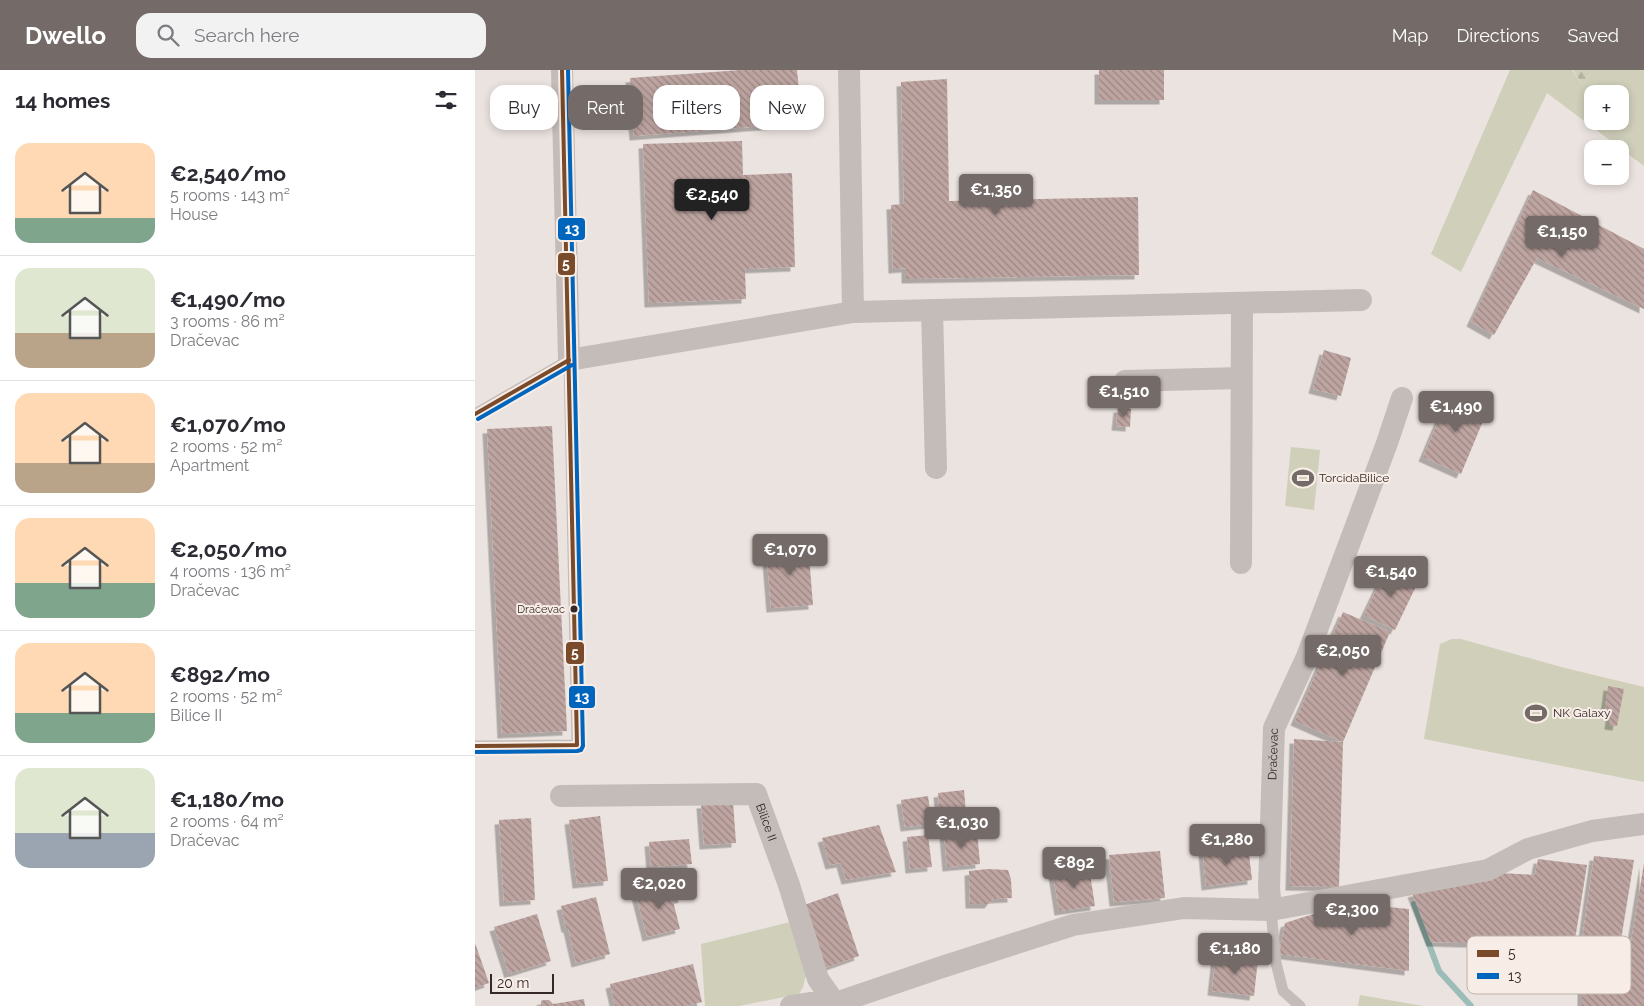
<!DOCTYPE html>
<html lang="en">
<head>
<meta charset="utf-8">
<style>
  :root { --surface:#fff; --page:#f2f2f3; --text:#2b2b33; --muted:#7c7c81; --line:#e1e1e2; --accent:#746a67 }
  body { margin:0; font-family:Raleway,sans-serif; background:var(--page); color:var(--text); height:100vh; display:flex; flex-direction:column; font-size:19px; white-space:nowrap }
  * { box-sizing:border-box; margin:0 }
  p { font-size:16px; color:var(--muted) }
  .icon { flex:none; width:28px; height:28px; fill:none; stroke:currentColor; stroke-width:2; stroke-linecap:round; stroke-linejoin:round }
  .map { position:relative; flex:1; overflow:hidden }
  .panel { display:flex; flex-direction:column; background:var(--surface); width:475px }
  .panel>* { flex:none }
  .guide { position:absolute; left:15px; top:15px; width:475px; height:45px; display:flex; gap:10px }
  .fabs { position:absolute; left:1109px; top:15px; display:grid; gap:10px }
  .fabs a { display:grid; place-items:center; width:45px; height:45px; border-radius:10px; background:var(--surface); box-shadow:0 2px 8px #0003; font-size:25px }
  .scale { position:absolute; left:15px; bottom:12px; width:64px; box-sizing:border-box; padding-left:5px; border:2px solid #342927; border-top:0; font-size:14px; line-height:18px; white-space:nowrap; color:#342927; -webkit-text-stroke:4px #f8ede6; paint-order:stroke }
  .price { position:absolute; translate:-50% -42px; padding:0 11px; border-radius:5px; background:var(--accent); color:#fff; font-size:16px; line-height:32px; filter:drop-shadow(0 1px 2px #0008) }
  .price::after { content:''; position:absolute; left:50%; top:30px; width:15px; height:11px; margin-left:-8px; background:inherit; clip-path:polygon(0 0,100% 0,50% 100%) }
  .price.selected { background:#222; color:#fff }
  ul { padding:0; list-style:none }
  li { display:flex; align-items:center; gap:15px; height:125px; padding:0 15px }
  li+li { border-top:1px solid var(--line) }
  li span { display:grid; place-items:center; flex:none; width:140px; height:100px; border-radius:15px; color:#555 }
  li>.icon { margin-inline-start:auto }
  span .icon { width:60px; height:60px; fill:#fffc; stroke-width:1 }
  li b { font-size:21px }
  h2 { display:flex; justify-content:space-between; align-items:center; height:60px; padding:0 15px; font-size:21px }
  .chip { padding:0 18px; border-radius:15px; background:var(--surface); box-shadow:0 2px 8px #0003; font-size:18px; line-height:45px }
  .chip.selected { background:var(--accent); color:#fff }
  header { display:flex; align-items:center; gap:30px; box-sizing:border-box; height:70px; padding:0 25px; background:var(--accent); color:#fff }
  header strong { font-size:24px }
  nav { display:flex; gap:28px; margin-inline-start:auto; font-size:18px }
  .search { width:350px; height:45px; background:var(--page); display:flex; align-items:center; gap:12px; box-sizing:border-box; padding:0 18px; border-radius:15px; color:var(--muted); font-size:19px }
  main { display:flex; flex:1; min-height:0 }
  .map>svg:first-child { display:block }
</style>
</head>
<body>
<header>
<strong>Dwello</strong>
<div class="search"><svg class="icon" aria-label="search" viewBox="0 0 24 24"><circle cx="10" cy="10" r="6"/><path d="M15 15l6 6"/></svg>Search here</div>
<nav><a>Map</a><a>Directions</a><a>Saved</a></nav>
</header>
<main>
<section class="panel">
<h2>14 homes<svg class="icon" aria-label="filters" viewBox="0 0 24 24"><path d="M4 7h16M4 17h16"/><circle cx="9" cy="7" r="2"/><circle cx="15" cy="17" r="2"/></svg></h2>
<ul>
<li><span style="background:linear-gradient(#ffd9b3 75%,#7fa58c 0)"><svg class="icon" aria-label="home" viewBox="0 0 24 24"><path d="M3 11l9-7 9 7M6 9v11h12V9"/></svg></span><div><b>€2,540/mo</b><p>5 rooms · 143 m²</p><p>House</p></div></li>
<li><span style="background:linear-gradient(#dfe7d0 65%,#b9a48a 0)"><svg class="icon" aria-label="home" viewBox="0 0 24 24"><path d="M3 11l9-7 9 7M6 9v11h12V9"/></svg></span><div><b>€1,490/mo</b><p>3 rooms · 86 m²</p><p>Dračevac</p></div></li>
<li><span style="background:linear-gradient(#ffd9b3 70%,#b9a48a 0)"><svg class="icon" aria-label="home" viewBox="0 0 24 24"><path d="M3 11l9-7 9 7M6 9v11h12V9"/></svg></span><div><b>€1,070/mo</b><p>2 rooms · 52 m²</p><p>Apartment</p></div></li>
<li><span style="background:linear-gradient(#ffd9b3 65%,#7fa58c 0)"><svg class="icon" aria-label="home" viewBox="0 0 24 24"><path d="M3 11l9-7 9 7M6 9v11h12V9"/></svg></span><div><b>€2,050/mo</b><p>4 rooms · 136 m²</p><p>Dračevac</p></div></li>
<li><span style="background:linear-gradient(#ffd9b3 70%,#7fa58c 0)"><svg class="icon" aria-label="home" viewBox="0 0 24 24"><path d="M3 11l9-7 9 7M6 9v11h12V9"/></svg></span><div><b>€892/mo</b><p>2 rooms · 52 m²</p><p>Bilice II</p></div></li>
<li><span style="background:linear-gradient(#dfe7d0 65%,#9aa5b1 0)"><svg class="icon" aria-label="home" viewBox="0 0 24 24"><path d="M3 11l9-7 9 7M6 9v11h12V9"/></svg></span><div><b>€1,180/mo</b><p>2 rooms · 64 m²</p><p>Dračevac</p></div></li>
</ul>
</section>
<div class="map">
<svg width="1169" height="936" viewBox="0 0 1169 936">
  <defs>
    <pattern id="forest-firs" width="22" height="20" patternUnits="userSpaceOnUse" patternTransform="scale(1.25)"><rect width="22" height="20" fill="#cfcfba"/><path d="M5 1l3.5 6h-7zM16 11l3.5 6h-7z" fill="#b2b2a0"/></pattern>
    <pattern id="building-back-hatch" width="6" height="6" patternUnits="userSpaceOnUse" patternTransform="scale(1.25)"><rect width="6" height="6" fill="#bea5a1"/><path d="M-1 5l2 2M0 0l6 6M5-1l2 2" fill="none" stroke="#9b8683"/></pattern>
    <filter id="shadow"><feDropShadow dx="-4.5" dy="4.5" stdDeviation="0" flood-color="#0004"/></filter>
  </defs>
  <rect width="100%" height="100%" fill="#ebe3df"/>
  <g fill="#cfcfba" fill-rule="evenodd">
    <path d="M 1035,0 L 1097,0 L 1108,16 L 1117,0 L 1169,0 L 1169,96 L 1072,23 L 986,202 L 956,184 ZM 1118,24 L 1145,24 L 1145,51 L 1118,51 Z"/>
    <path d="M 816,377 L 845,380 L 839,440 L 810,436 Z"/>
    <path d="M 977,569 L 986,569 L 1090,598 L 1169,617 L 1169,712 L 949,669 L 965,574 Z"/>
    <path d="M 315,852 L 332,901 L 328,917 L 324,924 L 264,936 L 230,936 L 226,874 Z"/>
    <path d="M 885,925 L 948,936 L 883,936 Z"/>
  </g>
  <path fill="url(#forest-firs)" d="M 1098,0 L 1117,0 L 1108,16 Z"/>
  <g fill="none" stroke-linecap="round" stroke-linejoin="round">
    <path stroke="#9cbcb7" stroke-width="6" d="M 939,834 L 964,901 L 996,936"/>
  </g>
  <g fill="url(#building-back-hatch)" filter="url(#shadow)">
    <path d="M 266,0 L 322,0 L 327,53 L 159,66 L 155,8 Z"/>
    <rect x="624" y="0" width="65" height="30"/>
    <path d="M 472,9 L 474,131 L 663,127 L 664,205 L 431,209 L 431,198 L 418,199 L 416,135 L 429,134 L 426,12 Z"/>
    <path d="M 267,71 L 268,105 L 317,103 L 320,197 L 270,199 L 271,229 L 174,233 L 168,74 Z"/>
    <path d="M 1058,120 L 1169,179 L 1169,239 L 1062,188 L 1019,265 L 996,252 Z"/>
    <path d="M 849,280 L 876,288 L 866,326 L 838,319 Z"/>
    <path d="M 975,323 L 1013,339 L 986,404 L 948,387 Z"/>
    <path d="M 643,338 L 656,339 L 655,357 L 641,356 Z"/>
    <path d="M 77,356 L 92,661 L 27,664 L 12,359 Z"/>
    <path d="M 333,473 L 338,535 L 296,538 L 291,477 Z"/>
    <path d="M 913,495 L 944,510 L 920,560 L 889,545 Z"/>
    <path d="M 868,542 L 915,562 L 868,672 L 820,651 Z"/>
    <path d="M 1133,616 L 1149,619 L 1142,656 L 1134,655 L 1136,640 L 1130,639 Z"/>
    <path d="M 819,669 L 868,672 L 864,817 L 815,816 Z"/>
    <path d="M 489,720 L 492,754 L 466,756 L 463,723 Z"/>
    <path d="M 453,726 L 457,754 L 430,757 L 426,730 Z"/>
    <path d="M 258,732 L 261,773 L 229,775 L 226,734 Z"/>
    <path d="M 125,746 L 133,811 L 102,814 L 94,750 Z"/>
    <path d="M 56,748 L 60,830 L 29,832 L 24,750 Z"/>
    <path d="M 404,755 L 421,802 L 371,810 L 366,793 L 355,795 L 347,768 Z"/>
    <path d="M 502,760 L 505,794 L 472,797 L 469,763 Z"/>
    <path d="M 453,765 L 457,797 L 435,799 L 432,767 Z"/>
    <path d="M 214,769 L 217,794 L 176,797 L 174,772 Z"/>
    <path d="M 773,775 L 777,810 L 731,816 L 728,781 Z"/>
    <path d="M 685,781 L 690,828 L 639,832 L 634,785 Z"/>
    <path d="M 1119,786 L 1159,790 L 1144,882 L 1154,885 L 1169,793 L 1169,936 L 1107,936 L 1107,871 Z"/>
    <path d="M 1063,789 L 1112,795 L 1099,876 L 956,872 L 937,823 L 1025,803 L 1060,805 Z"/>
    <path d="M 614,797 L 620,836 L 584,841 L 578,803 Z"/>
    <path d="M 513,799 L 533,800 L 536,809 L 537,828 L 518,829 L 514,834 L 495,834 L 494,801 Z"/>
    <path d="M 178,815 L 179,822 L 196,817 L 197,821 L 206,819 L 208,828 L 198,831 L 205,859 L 172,867 L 160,820 Z"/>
    <path d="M 363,823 L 384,886 L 350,898 L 329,835 Z"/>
    <path d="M 121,827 L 135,884 L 101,893 L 93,858 L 91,858 L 86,836 Z"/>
    <path d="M 873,833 L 934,839 L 934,901 L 804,884 L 810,853 Z"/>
    <path d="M 62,844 L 76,891 L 34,904 L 19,857 Z"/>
    <path d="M 0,873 L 14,913 L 0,918 Z"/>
    <path d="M 741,883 L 783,889 L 779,926 L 737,921 Z"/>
    <path d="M 218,894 L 227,932 L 211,936 L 140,936 L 135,914 Z"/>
    <path d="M 109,929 L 110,936 L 66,936 L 66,931 L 69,930 L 74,930 L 78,934 Z"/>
  </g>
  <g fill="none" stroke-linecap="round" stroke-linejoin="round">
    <g stroke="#c4bcb9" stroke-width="11">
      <path d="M 0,344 L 94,290 L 102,675 L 0,676"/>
      <path d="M 796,840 L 801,893 L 808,921 L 825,936"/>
    </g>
    <g stroke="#c4bcb9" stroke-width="22">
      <path d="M 87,0 L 94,290 L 378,242 L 886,230"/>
      <path d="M 374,0 L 378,242"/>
      <path d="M 457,240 L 461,398"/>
      <path d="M 650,311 L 766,308"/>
      <path d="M 766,493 L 767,233"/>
      <path id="s1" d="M 86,726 L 281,724 L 314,815 L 343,909 L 362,936"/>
      <path id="s2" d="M 796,840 L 794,818 L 799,658 L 831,589 L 912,373 L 927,328"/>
      <path d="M 316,936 L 335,933 L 361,933 L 467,897 L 598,855 L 709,838 L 796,840 L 1013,800 L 1053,779 L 1117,761 L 1169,754"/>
    </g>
    <g stroke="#f8ede6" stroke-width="8">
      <g id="bus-1">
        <path d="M 0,344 L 94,290"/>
        <path d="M 0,676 L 102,675 L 87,0"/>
      </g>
    </g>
    <g stroke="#f8ede6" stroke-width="8">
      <g id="bus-2">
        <path d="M 3,349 L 97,295"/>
        <path d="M 0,682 L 102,681 L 106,680 L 108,676 L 93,0"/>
      </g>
    </g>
    <use href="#bus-1" stroke="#7a4b2a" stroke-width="4"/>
    <use href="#bus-2" stroke="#0065bd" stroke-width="4"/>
  </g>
  <defs>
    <g id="stadium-bare" transform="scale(1.725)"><path d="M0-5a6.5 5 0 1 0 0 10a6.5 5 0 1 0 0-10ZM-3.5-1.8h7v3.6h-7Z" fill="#746a67" stroke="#f8ede6" stroke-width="2.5" paint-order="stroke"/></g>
  </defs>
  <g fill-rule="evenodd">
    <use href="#stadium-bare" x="828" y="408"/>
    <use href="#stadium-bare" x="1061" y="643"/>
  </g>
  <circle fill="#342927" stroke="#f8ede6" stroke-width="2" cx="99" cy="539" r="4.5"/>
  <g text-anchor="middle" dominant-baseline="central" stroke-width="4" stroke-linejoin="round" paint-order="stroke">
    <g font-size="11" fill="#342927" stroke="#f8ede6" text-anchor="end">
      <text x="90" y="539">Dračevac</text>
    </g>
    <g font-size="12" fill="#342927" stroke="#f8ede6" text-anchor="start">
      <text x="844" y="408">TorcidaBilice</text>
      <text x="1078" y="643">NK Galaxy</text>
    </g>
    <g font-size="12" fill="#342927" stroke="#f8ede6">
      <text stroke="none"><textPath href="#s2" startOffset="156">Dračevac</textPath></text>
      <text stroke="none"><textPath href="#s1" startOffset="225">Bilice II</textPath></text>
    </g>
  </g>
  <rect x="992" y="866" width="164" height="58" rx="8" fill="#f8ede6" stroke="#bdb2ad" stroke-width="1"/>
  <rect x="1002" y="880" width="22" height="7" fill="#7a4b2a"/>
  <rect x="1002" y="903" width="22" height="6" fill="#0065bd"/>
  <g font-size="14" fill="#342927">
    <text x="1033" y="888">5</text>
    <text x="1033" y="911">13</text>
  </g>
  <g stroke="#f8ede6" stroke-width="2">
    <rect x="82" y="147" width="29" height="24" rx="5" fill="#0065bd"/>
    <rect x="82" y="182" width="19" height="24" rx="5" fill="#7a4b2a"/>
    <rect x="90" y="571" width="20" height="24" rx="5" fill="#7a4b2a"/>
    <rect x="93" y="615" width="28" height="24" rx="5" fill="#0065bd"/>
  </g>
  <g font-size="14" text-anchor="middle" font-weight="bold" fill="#fff">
    <text x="97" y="164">13</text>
    <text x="91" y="199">5</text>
    <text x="100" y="588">5</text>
    <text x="107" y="632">13</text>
  </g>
</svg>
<div class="fabs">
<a>+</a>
<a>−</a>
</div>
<div class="scale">20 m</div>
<b class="price" style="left:521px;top:146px">€1,350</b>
<b class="price selected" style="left:237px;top:151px">€2,540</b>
<b class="price" style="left:1087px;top:188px">€1,150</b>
<b class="price" style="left:649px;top:348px">€1,510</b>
<b class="price" style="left:981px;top:363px">€1,490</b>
<b class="price" style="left:315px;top:506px">€1,070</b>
<b class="price" style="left:916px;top:528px">€1,540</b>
<b class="price" style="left:868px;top:607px">€2,050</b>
<b class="price" style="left:487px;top:779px">€1,030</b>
<b class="price" style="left:752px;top:796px">€1,280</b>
<b class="price" style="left:599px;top:819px">€892</b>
<b class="price" style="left:184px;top:840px">€2,020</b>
<b class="price" style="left:877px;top:866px">€2,300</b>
<b class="price" style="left:760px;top:905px">€1,180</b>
<div class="guide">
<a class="chip">Buy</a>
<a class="chip selected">Rent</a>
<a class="chip">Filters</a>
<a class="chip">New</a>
</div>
</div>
</main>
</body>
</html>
